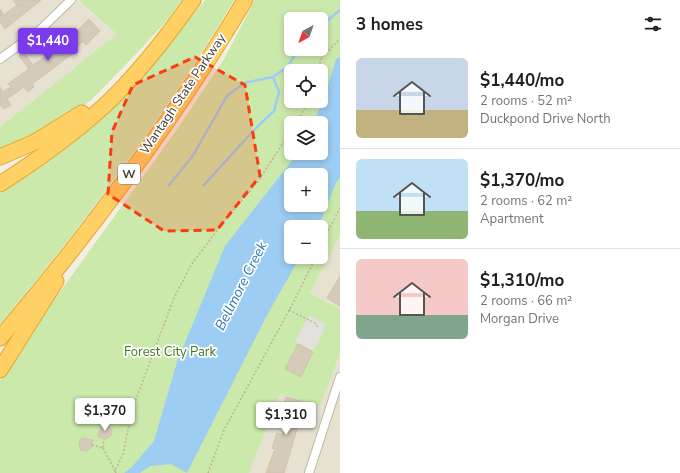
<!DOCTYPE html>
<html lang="en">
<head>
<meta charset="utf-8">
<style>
  :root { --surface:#fff; --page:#f2f2f2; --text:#202124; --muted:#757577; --line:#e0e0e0; --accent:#7c3aed }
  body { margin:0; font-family:"Nunito Sans",sans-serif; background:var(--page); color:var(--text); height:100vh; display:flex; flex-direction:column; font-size:15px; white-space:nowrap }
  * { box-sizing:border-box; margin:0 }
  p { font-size:13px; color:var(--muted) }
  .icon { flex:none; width:22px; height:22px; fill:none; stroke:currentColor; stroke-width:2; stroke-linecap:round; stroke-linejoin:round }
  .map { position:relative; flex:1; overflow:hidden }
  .drawer { display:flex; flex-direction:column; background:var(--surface); width:340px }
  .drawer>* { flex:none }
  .needle { width:26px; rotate:220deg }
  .tools { position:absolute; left:284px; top:12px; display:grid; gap:8px }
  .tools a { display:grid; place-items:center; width:44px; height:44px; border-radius:6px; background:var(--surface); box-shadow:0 2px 6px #0003; font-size:20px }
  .price { position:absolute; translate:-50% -34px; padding:0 9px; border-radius:4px; background:#fff; color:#222; font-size:13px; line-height:26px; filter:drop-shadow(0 1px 2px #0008) }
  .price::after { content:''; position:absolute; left:50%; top:24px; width:12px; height:9px; margin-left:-6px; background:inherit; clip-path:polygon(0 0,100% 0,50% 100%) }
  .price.on { background:var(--accent); color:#fff }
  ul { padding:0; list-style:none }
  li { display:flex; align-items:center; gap:12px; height:100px; padding:0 16px }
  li+li { border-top:1px solid var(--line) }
  li span { display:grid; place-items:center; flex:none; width:112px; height:80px; border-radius:6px; color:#555 }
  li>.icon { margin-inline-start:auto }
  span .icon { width:48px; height:48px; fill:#fffc; stroke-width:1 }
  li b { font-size:17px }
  h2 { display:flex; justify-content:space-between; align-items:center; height:48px; padding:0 16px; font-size:17px }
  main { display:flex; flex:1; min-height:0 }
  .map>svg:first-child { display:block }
</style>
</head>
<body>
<main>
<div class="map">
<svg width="340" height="473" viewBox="0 0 340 473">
  <rect width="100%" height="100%" fill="#f3efe4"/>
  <g fill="#e7e1d2">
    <path d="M 0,0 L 80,0 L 79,2 L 117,34 L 0,127 Z"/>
    <path d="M 340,236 L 340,309 L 310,293 Z"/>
    <path d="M 340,354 L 340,473 L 249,473 L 280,394 L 320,405 Z"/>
  </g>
  <g fill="#cbe9aa" fill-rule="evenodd">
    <path d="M 80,0 L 182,0 L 168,19 L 137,53 L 92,99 L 68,118 L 0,153 L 0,127 L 117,34 L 79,1 Z"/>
    <path d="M 205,0 L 234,0 C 166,115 86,221 0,324 L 0,194 L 48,162 L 137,86 Z"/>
    <path d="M 255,0 L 340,0 L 340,236 L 310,293 L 340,309 L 340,354 L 320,406 L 280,394 L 249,473 L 0,473 L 0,381 L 26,339 L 178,128 L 224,59 ZM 291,19 L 321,19 L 321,49 L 291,49 ZM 291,71 L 321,71 L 321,101 L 291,101 ZM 291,123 L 321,123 L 321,153 L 291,153 ZM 291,175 L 321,175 L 321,205 L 291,205 ZM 291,227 L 321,227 L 321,257 L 291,257 Z"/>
  </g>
  <path fill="#e3e1dd" d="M 309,315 L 325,324 L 322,335 L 313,351 L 295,341 Z"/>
  <path fill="#9dcdf3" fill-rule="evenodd" d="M 340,57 L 340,177 L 335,185 L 319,225 L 318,227 L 291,227 L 291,257 L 300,257 L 266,317 L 187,473 L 171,464 L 150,466 L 140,473 L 124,473 L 131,468 L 154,441 L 177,362 L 225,246 L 298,153 L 321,153 L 321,123 L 313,123 L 324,99 L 336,59 ZM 291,175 L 321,175 L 321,205 L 291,205 Z"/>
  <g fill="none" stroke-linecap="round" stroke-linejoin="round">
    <g stroke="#9dcdf3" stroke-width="2.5">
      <path d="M 321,26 L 340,10"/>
      <path d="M 169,185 L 192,157 L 227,96 L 244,83 L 273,77 L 287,67 L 299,49"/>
      <path d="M 204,185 L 253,131 L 274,111 L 279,92 L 273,77"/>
    </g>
  </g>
  <g fill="#d5cbb9" stroke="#d0c3ac">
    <path d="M 13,0 L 41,0 L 5,29 L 0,22 L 0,9 L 4,15 L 17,5 Z"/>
    <path d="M 89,19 L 100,31 L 86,45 L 83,41 L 71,53 L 72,54 L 32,84 L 34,87 L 28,92 L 24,87 L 7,99 L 11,105 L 4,109 L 0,105 L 0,87 L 3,92 L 11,87 L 8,84 L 29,69 L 19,56 L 23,52 L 33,65 L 64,44 Z"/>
    <path d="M 340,276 L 340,306 L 327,298 Z"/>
    <path d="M 298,344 L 313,352 L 301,377 L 285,369 Z"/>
    <path d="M 286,397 L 305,402 L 284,473 L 266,473 L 275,449 L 272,448 L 277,433 L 282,435 L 287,420 L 285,419 L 286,413 L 282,412 Z"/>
    <path d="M 105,425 L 110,427 L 112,431 L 111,436 L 106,439 L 98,437 L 100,428 Z"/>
    <path d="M 84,438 L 93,440 L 91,448 L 86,451 L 81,450 L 79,445 L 80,440 Z"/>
  </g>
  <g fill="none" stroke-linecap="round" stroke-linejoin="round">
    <g stroke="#bfb7a6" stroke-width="10">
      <g id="street">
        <path d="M 0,59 L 40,30 L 71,0"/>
        <path d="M 309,473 L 340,377"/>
      </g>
    </g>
    <g stroke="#e4a62d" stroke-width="17">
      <g id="highway">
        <path d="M 0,157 L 35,142 L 82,113"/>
        <path d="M 0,184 C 36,161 71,136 103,107 C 137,76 166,38 193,0"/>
        <path d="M 0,338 C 90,232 174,120 245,0"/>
        <path d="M 0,370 L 56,281"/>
      </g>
    </g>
    <g stroke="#c1b397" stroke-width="1.5" stroke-dasharray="2 2" stroke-linecap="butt">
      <path d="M 317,71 L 322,57 L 340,39"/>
      <path d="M 296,123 L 309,101"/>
      <path d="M 321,245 L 340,208"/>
      <path d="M 289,310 L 317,324 L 317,329"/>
      <path d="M 92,445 L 103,448 L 104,439"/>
      <path d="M 103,448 L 115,471"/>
      <path d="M 116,473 L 115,471 L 123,454 L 132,410 L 174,298 L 191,265 L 222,224 L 259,180 L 291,131"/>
      <path d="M 208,473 L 224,430 L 293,303 L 316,257"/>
    </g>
    <use href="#street" stroke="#fff" stroke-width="8"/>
    <use href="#highway" stroke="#ffd063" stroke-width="15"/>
  </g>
  <path fill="#ff3a0f" fill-opacity="0.2" stroke="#ff3a0f" stroke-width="3" stroke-dasharray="8 5" stroke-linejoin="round" d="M 195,57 L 245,85 L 260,176 L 217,230 L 164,231 L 108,194 L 112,132 L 133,85 Z"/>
  <g text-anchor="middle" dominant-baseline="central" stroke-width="3.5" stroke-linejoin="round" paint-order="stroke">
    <rect fill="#fff" stroke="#7d7971" stroke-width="1" x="118" y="164" width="22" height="20" rx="3"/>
    <g font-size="12" font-weight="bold" fill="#453f34">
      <text x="129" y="174">W</text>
    </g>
    <g font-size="13" fill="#453f34" stroke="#fff">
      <text transform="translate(183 94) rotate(-56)">Wantagh State Parkway</text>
    </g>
    <g font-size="13" fill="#427925" stroke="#fff">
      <text x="170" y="352">Forest City Park</text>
    </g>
    <g font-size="14" font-style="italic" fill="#2976b5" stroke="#fff">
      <text transform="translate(241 286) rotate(-63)">Bellmore Creek</text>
    </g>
  </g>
</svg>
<div class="tools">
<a><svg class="needle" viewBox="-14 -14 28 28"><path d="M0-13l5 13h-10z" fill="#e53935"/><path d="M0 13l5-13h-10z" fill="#757577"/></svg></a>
<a><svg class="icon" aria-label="locate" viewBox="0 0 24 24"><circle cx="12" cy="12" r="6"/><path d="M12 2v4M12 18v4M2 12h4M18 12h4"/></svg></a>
<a><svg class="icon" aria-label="layers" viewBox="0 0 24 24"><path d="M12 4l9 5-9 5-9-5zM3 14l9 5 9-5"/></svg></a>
<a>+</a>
<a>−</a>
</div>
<b class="price on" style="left:48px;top:62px">$1,440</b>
<b class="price" style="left:105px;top:432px">$1,370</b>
<b class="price" style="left:286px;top:436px">$1,310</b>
</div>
<section class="drawer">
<h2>3 homes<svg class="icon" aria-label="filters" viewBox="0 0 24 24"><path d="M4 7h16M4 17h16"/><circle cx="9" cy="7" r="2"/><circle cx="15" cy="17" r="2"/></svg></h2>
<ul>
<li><span style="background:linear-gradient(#c9d6e8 65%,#c2b280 0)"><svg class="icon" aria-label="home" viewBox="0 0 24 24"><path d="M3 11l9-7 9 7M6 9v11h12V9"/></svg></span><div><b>$1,440/mo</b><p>2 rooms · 52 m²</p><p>Duckpond Drive North</p></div></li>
<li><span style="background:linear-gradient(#bfe0f5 65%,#8fb573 0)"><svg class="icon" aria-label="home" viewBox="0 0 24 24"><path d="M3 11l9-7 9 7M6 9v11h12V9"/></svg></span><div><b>$1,370/mo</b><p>2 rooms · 62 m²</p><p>Apartment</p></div></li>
<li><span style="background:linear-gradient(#f6c9c9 70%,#7fa58c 0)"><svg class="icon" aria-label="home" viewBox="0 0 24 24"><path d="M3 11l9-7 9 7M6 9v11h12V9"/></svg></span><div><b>$1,310/mo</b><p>2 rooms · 66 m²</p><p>Morgan Drive</p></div></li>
</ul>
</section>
</main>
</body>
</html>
